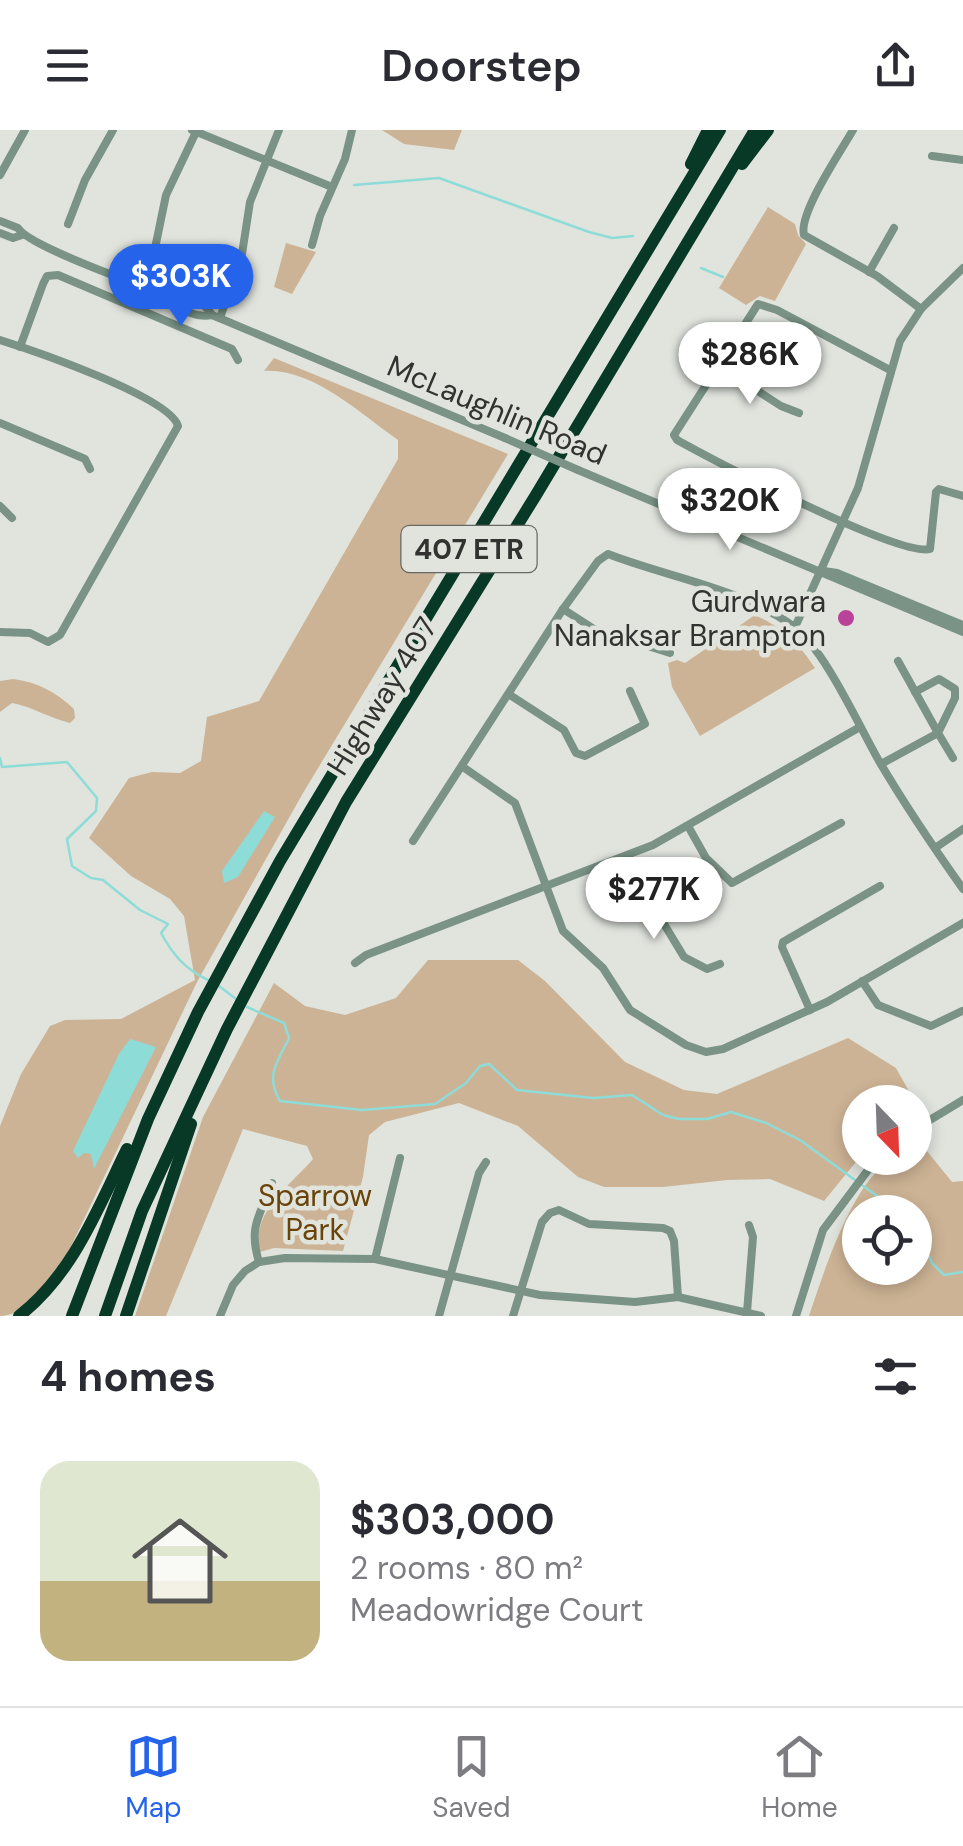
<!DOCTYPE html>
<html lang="en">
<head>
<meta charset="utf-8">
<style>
  :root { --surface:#fff; --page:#f7f7f7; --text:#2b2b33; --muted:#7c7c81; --line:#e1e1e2; --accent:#2563eb }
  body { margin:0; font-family:"DM Sans",sans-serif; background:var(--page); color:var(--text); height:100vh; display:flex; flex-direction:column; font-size:38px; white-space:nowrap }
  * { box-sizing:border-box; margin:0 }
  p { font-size:32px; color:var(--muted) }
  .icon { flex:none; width:55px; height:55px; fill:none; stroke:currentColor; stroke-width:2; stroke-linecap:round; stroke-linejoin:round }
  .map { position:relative; height:1186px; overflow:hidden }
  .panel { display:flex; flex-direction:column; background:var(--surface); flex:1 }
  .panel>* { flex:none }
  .needle { width:65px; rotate:157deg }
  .fabs { position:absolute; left:842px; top:955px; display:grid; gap:20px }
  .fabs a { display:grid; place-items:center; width:90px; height:90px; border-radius:50%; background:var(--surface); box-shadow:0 5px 15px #0003; font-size:50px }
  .price { position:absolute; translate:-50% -85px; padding:0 22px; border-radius:35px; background:#fff; color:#222; font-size:32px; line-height:65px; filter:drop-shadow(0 2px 5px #0008) }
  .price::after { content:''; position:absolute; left:50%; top:60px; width:30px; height:22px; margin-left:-15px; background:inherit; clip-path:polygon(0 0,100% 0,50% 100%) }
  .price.current { background:var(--accent); color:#fff }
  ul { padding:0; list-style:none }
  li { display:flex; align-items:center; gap:30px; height:250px; padding:0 40px }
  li+li { border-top:2px solid var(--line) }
  li span { display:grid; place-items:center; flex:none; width:280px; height:200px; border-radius:30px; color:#555 }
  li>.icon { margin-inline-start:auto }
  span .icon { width:120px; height:120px; fill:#fffc; stroke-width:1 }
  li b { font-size:42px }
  h2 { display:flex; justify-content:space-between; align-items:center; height:120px; padding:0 40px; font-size:42px }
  header { display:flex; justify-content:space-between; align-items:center; height:130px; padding:0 40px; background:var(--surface); font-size:45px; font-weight:600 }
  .tabs { display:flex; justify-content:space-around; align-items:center; height:140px; border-top:2px solid var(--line); background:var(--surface); font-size:28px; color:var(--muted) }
  .tabs a { display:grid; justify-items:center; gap:5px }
  .tabs .current { color:var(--accent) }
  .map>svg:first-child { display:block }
</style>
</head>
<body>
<header><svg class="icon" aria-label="menu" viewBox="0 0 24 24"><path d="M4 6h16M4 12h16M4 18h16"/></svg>Doorstep<svg class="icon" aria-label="share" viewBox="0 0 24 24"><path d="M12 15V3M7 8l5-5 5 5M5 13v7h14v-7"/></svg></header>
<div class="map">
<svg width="963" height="1186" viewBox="0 0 963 1186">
  <rect width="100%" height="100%" fill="#e0e4dd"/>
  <g fill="#cdb395" fill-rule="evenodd">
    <path d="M 382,0 L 462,0 L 454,20 L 404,14 Z"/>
    <path d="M 768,77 L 795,94 L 798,105 L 806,114 L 775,171 L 760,166 L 746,175 L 719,158 Z"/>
    <path d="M 286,113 L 316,122 L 292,164 L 274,157 Z"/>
    <path d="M 274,228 L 508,324 L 303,663 L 197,852 L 66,1127 C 51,1147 28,1186 0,1186 L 0,996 L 21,944 L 50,896 L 65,890 L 121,889 L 195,850 L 184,786 L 170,769 L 131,746 L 89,708 L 129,648 L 152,642 L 180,643 L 201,631 L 207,587 L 259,571 L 398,329 L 398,310 C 359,283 313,238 264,241 Z"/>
    <path d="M 755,485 C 785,499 796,510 815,538 L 700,606 L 672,557 L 668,533 L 677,530 L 685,533 Z"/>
    <path d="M 13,549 C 37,552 56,562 74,579 L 75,588 L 70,593 C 49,588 33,577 12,573 L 0,582 L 0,551 Z"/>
    <path d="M 428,830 L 518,830 L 545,851 L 625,932 L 684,960 L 717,964 L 848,908 L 896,938 L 919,979 L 915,982 L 915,972 L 860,972 L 860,1027 L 824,1071 L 770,1049 L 727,1050 L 663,1057 L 604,1057 L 578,1047 L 518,996 L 459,973 L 385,992 L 369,1005 L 363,1047 L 343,1121 L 274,1118 L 260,1122 C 250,1082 290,1056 313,1029 L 307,1016 L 243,999 L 166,1186 L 135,1186 L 203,987 L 274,853 L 305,876 L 345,885 L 396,868 Z"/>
    <path d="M 918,1010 L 952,1052 L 963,1051 L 963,1186 L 809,1186 C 822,1148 856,1037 899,1028 C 904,1026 910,1028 915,1028 ZM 860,1082 L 915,1082 L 915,1138 L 860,1138 Z"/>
  </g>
  <g fill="#8edcd8">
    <path d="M 264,681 L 275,687 L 238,747 L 224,753 L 222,741 Z"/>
    <path d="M 130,909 L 156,917 L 94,1039 L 91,1024 L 84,1023 L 78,1028 L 73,1021 L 119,924 Z"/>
  </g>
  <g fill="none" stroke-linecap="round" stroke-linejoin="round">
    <g stroke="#8edcd8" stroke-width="2.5">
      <path d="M 354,55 L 439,48 L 589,102 L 612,108 L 633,106"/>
      <path d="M 701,138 L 723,147"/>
      <path d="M 0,628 L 2,637 L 67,632 L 97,668 L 96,681 L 67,709 L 72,736 L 91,748 L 103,750 L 140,780 L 168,794 L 161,803 C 173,825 185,839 208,850"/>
      <path d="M 219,856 L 236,869"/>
      <path d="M 247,877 L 284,893 L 289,908 C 277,933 265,945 280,971 L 362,980 L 435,974 L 466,953 L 480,936 L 489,934 L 517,960 L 593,968 L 632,965 L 663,985 L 679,989 L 707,989 L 731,982 L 766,993 L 800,1010 L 899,1082"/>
      <path d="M 915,1095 L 932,1133 L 944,1145 L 963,1142"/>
    </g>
    <g stroke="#7a9386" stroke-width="8">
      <path d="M 192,0 L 332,57"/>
      <path d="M 853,0 C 841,21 798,84 804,105 L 877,146 L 921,179"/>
      <path d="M 932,26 L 963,30"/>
      <path d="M 0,45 L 25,0"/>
      <path d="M 0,91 L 18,98 C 28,116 144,157 171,167 C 185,164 204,171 212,185 L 505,308"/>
      <path d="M 68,94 L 85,50 L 113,0"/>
      <path d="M 0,103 L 13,108 L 22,105"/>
      <path d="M 312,115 L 320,86 L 345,29 L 352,0"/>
      <path d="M 153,128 L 166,65 L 197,0"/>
      <path d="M 869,142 L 894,98"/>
      <path d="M 171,167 C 178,181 197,188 212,185"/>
      <path d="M 220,188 L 242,124 L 250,72 L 279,0"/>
      <path d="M 0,210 C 32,220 170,267 178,296 L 60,505 L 48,512 L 30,503 L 0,502"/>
      <path d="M 20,217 L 43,154 L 47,146 L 58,145 L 232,219 L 238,230"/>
      <path d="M 717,235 L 781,276 L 799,283"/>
      <path d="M 890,240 L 777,180 L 758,174 L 674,305 L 677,310 C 715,331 899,427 930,419 L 936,362 L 939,359 L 963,366"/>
      <path d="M 0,293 L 85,329 L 90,339"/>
      <path d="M 578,340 L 963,502"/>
      <path d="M 0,376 L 12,388"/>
      <path d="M 824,441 L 837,443 L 963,495"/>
      <path d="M 563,479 L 594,499 L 670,523"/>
      <path d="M 795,497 L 858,358 L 900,211 L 921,179 L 963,138"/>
      <path d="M 915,562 L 939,549 L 955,559 L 955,568 L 938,603 L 953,628"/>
      <path d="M 510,565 L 564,600 L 576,623 L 585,626 L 645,594 L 630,561"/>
      <path d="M 881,634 L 938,603 L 898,531"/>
      <path d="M 463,637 L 515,673 L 563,801 L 603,838 L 630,880 L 686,915 L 706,922 L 723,919 L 827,872 L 963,793"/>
      <path d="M 688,696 L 706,728 L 732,753 L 841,693"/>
      <path d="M 413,711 L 563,479 L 598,431 L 608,424 C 670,448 738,457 793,496 C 824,518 859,596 879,631 C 905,675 934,718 963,759"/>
      <path d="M 935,718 L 963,699"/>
      <path d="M 617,730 L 631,761 L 664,794 L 684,827 L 707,839 L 720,834"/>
      <path d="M 355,833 L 366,825 L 653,715 L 860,597"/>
      <path d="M 862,851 L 878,875 L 931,896 L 962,881"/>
      <path d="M 810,880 L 782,817 L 783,812 L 880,756"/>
      <path d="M 915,999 L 963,970"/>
      <path d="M 375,1129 L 400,1028"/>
      <path d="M 259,1132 C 248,1096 260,1086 272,1053"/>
      <path d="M 747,1182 L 753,1107 L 749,1095"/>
      <path d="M 220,1186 L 233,1155 L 245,1141 L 259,1132 L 285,1128 L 375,1129 L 540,1165 L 635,1172 L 678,1167 L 761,1186"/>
      <path d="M 439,1186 L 479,1043 L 486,1032"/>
      <path d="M 513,1186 L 542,1092 L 550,1083 L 559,1080 L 589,1094 L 663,1098 L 670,1101 L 674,1111 L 678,1167"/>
      <path d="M 796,1186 L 823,1100 L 877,1028"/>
    </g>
    <g stroke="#083926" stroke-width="12">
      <path d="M 691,34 L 708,0"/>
      <path d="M 742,34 L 768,0"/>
      <path d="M 19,1186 C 73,1144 97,1080 127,1019"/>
      <path d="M 72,1186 L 148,989 L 198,882 L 280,731 L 720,0"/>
      <path d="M 105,1186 L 142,1081 L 227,899 L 346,672 L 536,365 L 755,0"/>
      <path d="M 126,1186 L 191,994"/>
    </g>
    <path stroke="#7a9386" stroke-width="8" d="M 505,308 L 578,340"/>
  </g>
  <circle fill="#b94399" stroke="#e0e4dd" stroke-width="4" cx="846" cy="488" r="10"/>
  <g text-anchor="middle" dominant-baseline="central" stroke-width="9" stroke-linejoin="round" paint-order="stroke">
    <rect fill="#e0e4dd" stroke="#666864" stroke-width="2.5" x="401.5" y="396" width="135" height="46" rx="8"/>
    <g font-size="28" font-weight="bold" fill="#323330">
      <text x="469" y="419">407 ETR</text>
    </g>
    <g font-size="30" fill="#323330" stroke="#e0e4dd">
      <text transform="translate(497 280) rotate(23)">McLaughlin Road</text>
      <text transform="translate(382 566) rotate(-58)">Highway 407</text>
    </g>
    <g font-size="30" fill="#323330" stroke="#e0e4dd" text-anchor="end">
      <text x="826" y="471">Gurdwara<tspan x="826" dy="34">Nanaksar Brampton</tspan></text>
    </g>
    <g font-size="30" fill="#694308" stroke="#e0e4dd">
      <text x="315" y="1065">Sparrow<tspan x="315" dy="34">Park</tspan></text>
    </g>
  </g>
</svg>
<div class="fabs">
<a><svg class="needle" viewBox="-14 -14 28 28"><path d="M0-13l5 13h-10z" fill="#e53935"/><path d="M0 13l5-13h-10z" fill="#7c7c81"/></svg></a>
<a><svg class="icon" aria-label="locate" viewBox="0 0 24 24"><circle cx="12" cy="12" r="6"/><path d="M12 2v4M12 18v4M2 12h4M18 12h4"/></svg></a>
</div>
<b class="price current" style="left:181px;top:199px">$303K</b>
<b class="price" style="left:750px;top:277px">$286K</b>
<b class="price" style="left:730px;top:423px">$320K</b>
<b class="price" style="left:654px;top:812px">$277K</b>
</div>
<section class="panel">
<h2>4 homes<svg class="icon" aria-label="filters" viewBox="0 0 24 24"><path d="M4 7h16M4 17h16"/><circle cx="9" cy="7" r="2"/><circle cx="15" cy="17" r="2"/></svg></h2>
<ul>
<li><span style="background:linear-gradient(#dfe7d0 60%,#c2b280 0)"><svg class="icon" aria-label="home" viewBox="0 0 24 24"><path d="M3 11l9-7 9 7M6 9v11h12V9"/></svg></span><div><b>$303,000</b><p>2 rooms · 80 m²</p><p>Meadowridge Court</p></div></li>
</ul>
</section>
<nav class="tabs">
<a class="current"><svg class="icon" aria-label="map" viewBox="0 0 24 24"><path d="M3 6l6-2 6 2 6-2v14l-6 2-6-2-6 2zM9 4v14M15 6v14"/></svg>Map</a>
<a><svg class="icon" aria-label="saved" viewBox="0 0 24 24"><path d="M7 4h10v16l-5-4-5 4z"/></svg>Saved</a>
<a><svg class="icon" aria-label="home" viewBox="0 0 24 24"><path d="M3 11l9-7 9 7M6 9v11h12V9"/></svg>Home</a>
</nav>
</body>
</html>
